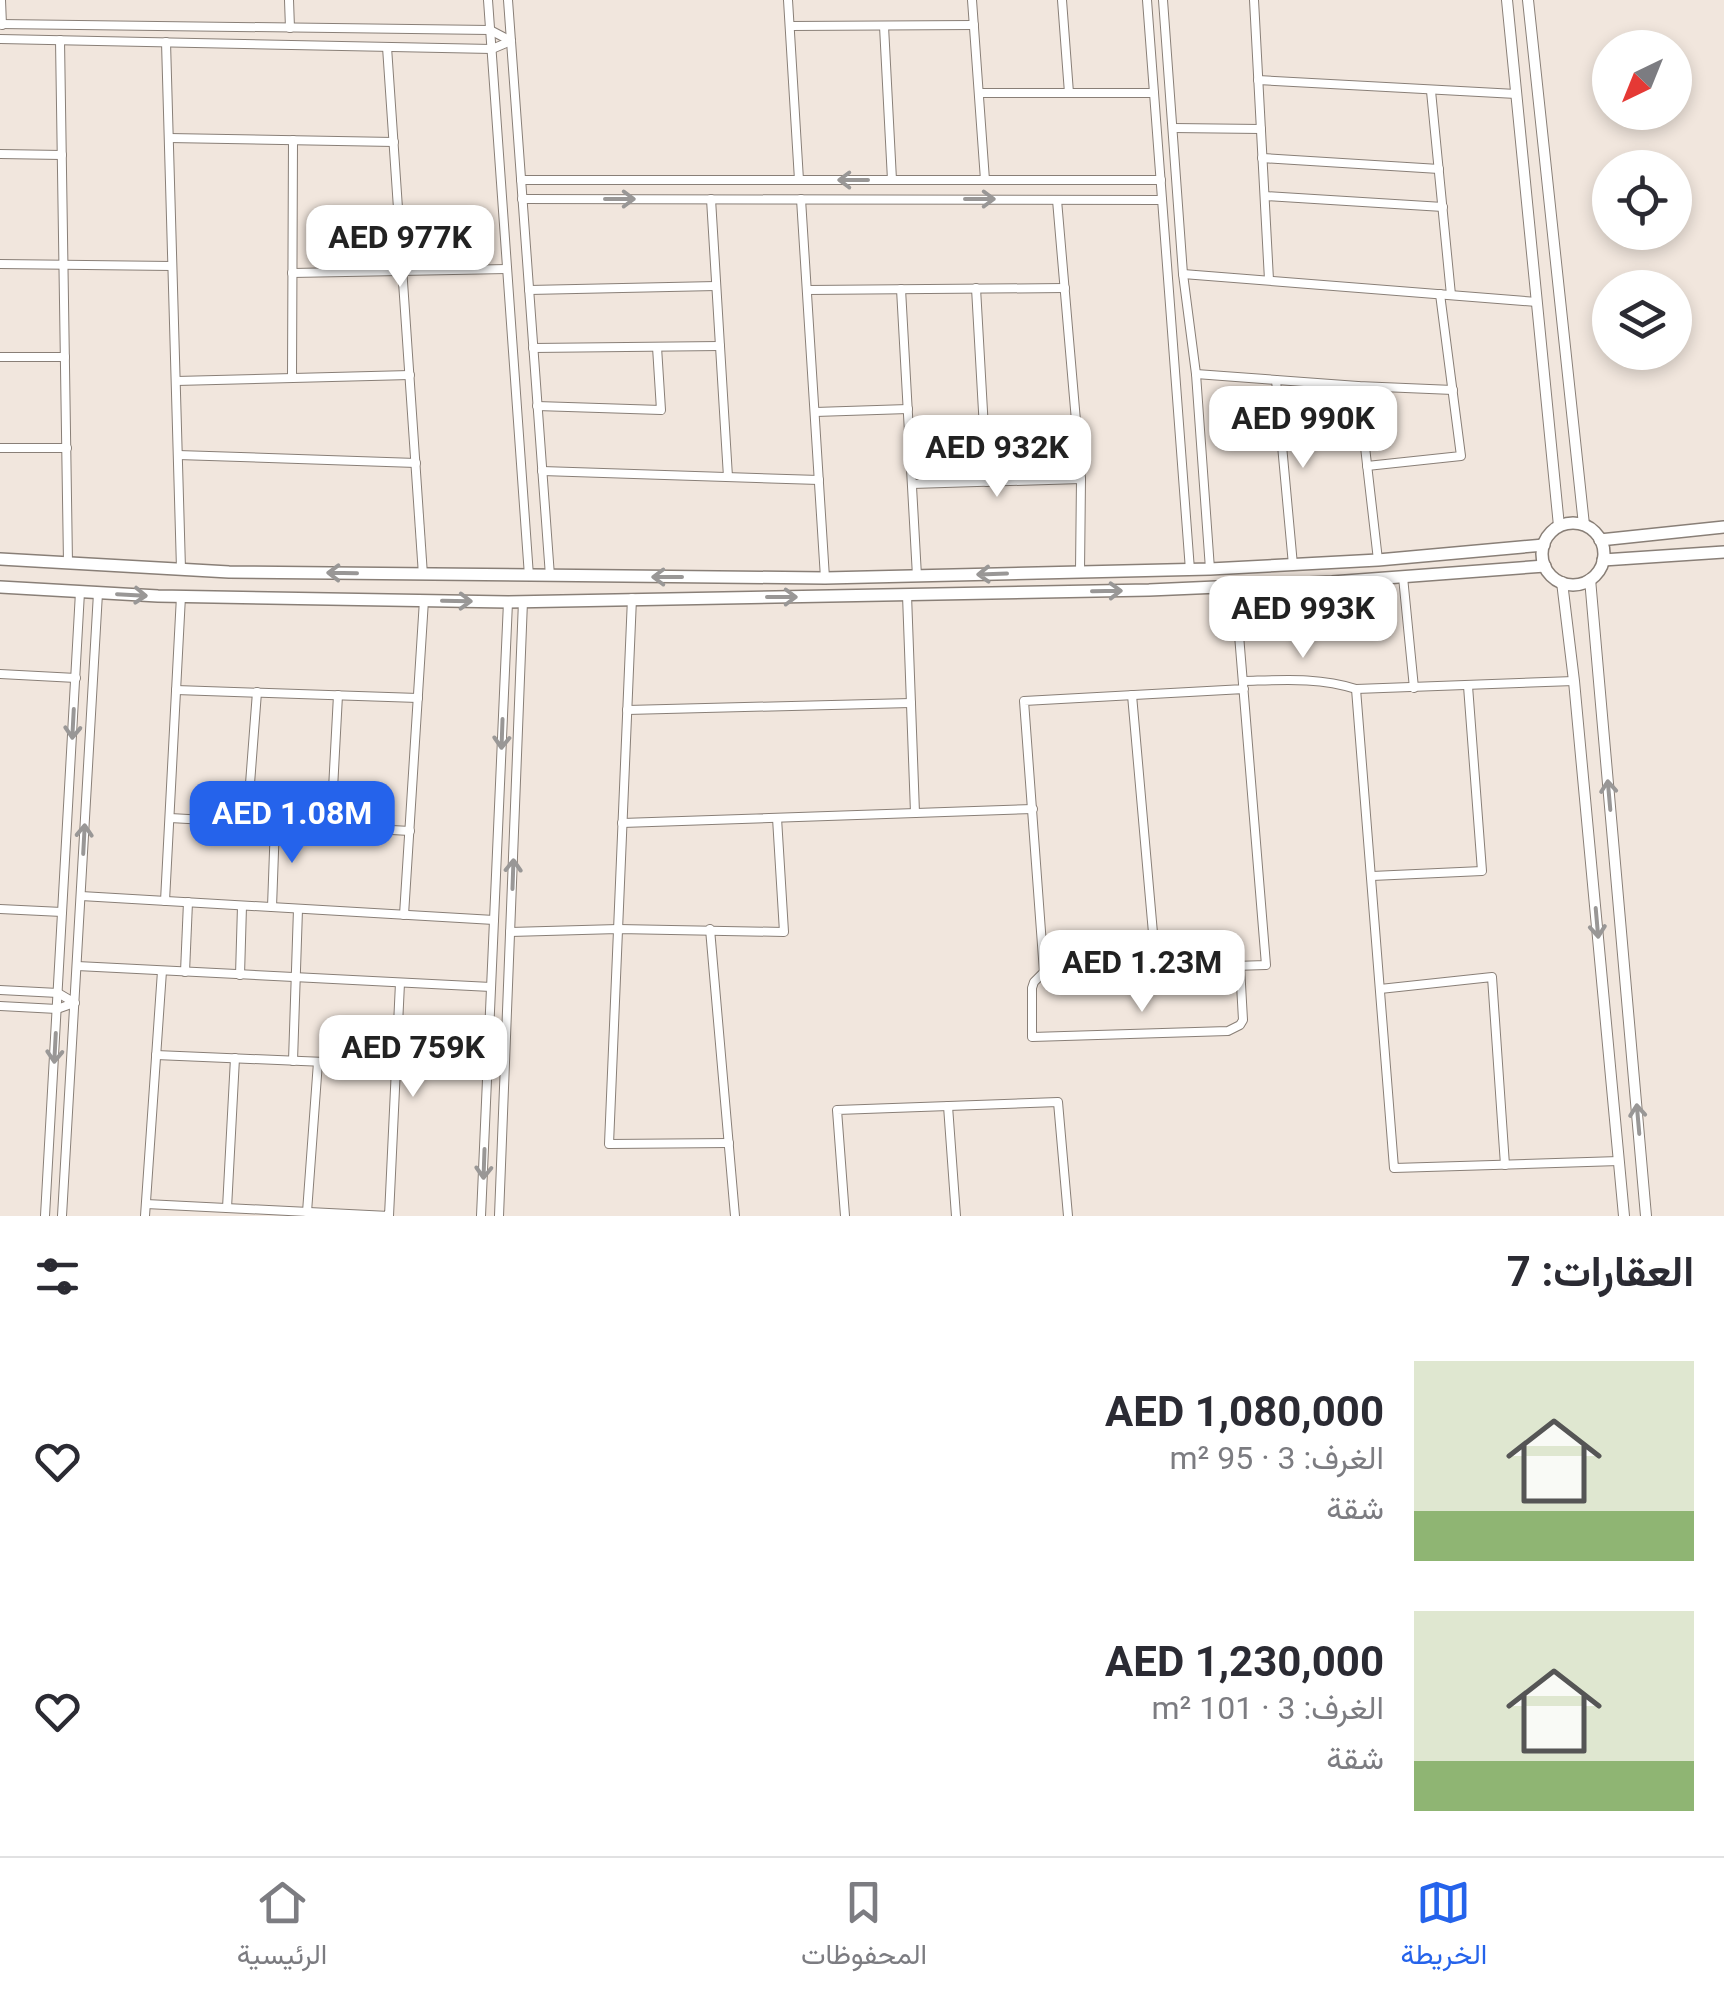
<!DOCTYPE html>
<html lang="ar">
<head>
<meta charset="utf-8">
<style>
  :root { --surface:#fff; --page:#f7f7f7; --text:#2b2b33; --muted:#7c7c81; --line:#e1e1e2; --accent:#2563eb }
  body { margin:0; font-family:Roboto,Vazirmatn,sans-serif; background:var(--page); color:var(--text); direction:rtl; height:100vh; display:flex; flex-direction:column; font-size:38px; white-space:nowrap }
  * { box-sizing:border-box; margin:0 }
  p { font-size:32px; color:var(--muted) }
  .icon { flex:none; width:55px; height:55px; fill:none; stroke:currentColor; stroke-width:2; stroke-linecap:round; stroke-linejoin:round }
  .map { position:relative; height:1216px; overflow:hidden; direction:ltr }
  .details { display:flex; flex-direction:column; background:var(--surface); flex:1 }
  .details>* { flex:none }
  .needle { width:65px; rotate:223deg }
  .fabs { position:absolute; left:1592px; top:30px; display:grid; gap:20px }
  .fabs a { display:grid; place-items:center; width:100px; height:100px; border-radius:50%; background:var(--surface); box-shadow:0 5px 15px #0003; font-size:50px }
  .price { position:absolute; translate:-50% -85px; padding:0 22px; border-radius:20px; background:#fff; color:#222; font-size:32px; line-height:65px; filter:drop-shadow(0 2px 5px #0008) }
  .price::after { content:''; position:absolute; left:50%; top:60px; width:30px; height:22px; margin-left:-15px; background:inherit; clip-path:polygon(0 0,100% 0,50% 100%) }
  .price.selected { background:var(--accent); color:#fff }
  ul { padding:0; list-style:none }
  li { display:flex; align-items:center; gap:30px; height:250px; padding:0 30px }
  li span { display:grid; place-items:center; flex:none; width:280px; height:200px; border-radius:0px; color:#555 }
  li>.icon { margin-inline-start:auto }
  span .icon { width:120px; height:120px; fill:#fffc; stroke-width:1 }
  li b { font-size:42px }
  h2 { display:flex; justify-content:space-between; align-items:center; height:120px; padding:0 30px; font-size:42px }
  .dock { display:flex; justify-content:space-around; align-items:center; height:140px; border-top:2px solid var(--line); background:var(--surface); font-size:28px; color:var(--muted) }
  .dock a { display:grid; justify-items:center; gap:5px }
  .dock .selected { color:var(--accent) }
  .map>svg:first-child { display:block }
</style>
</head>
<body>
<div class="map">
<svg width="1724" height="1216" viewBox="0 0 1724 1216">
  <rect width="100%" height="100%" fill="#f1e6dd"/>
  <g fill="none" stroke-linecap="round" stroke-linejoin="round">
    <g stroke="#897f77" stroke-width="10">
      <g id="minor">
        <path d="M 1,0 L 2,25"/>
        <path d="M 289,0 L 290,28"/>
        <path d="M 488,0 L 529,576"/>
        <path d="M 508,0 L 550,576"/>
        <path d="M 788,0 L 799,180"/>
        <path d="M 972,0 L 985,180"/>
        <path d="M 1062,0 L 1069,93"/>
        <path d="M 1147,0 L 1190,570"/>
        <path d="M 1163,0 L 1183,274 L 1196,374 L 1210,569"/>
        <path d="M 1254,0 L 1269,280"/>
        <path d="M 0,24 L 490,30 L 511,41"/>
        <path d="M 790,26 L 974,25"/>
        <path d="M 884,26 L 892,180"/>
        <path d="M 0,39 L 492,49 L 511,41"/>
        <path d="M 60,40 L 68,563"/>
        <path d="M 166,42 L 181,569"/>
        <path d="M 387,47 L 423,575"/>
        <path d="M 1258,80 L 1516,94"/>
        <path d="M 1431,91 L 1451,295"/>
        <path d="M 979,93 L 1154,93"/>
        <path d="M 1173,128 L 1261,129"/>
        <path d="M 169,138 L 394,142"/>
        <path d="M 0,154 L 62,155"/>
        <path d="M 1262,158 L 1439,169"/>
        <path d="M 521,180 L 1161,180"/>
        <path d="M 1265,196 L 1443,207"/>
        <path d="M 522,199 L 1162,200"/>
        <path d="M 711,199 L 728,477"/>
        <path d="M 801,199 L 825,578"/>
        <path d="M 1057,200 L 1081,479 L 1080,571"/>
        <path d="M 0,264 L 172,266"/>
        <path d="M 292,273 L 507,269"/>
        <path d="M 1183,274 L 1537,302"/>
        <path d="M 976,288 L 987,482"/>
        <path d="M 901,289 L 917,576"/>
        <path d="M 529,290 L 716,286"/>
        <path d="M 807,290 L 1065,288"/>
        <path d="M 533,348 L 720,346"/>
        <path d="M 0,357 L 65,357"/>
        <path d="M 1196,374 L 1358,386 L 1453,390"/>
        <path d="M 292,378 L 293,140"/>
        <path d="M 1276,380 L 1293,565"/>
        <path d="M 176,381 L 410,375"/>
        <path d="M 1358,386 L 1378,560"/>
        <path d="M 537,406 L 661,410 L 657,347"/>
        <path d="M 815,412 L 908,409"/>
        <path d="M 0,448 L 67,448"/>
        <path d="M 178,455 L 416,463"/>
        <path d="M 1367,466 L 1461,456 L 1440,294"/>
        <path d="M 542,471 L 819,480"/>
        <path d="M 912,484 L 1081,479"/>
        <path d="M 1403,577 L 1414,688"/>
        <path d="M 1235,586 L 1266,965 L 1044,972 L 1024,701 L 1244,689"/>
        <path d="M 907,595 L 915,813"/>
        <path d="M 632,598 L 609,1144 L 729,1143"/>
        <path d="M 0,674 L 76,678"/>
        <path d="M 1244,681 C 1282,680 1319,677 1356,689 L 1574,681"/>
        <path d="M 1356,689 L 1394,1168 L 1619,1161"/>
        <path d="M 176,690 L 418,698"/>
        <path d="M 1132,695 L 1156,967"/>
        <path d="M 627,710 L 911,703"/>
        <path d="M 170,818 L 410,831"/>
        <path d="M 247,823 L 257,692"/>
        <path d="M 622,823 L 1033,809"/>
        <path d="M 331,827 L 338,695"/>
        <path d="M 1372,876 L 1482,871 L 1468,686"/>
        <path d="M 81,896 L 494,920"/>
        <path d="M 165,901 L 181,596"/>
        <path d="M 272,907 L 275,824"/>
        <path d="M 0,909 L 62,912"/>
        <path d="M 404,915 L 424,600"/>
        <path d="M 710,929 L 735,1216"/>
        <path d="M 510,932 L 618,929 L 784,932 L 777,818"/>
        <path d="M 77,966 L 491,987"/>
        <path d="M 185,972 L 188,902"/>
        <path d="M 1044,972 L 1034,982 L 1032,988 L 1032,1037 L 1228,1031 L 1240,1025 L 1243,1020 L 1240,966"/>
        <path d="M 240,975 L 242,906"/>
        <path d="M 1380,989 L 1492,977 L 1505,1165"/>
        <path d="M 0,990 L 58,993 L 75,1003"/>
        <path d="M 0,1006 L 57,1009 L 74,1003"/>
        <path d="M 156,1055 L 396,1065"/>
        <path d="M 293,1061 L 298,909"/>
        <path d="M 948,1106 L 956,1216"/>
        <path d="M 146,1204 L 389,1216 L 400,983"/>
        <path d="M 227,1208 L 235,1058"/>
        <path d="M 307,1212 L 318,1062"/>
        <path d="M 45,1216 L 80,592"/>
        <path d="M 62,1216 L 98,593"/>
        <path d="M 145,1216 L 162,971"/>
        <path d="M 481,1216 L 508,602"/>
        <path d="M 499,1216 L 523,601"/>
        <path d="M 845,1216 L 837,1110 L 1058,1102 L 1068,1216"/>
      </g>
    </g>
    <g stroke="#897f77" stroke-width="12">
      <g id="secondary">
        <path d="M 1507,0 L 1559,526"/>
        <path d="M 1528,0 L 1584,525"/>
        <path d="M 1590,579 L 1646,1216"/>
        <path d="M 1562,582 L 1574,681 L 1624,1216"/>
      </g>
    </g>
    <g stroke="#897f77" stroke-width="14">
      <g id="primary">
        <circle cx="1573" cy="554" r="31"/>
        <path d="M 1600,540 L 1724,527"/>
        <path d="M 0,559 L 229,572 L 825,578 L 1210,569 L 1378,560 L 1544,545"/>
        <path d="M 1603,560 L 1724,552"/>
        <path d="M 0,587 L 158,596 L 508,602 L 1149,590 L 1332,582 L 1545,566"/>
      </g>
    </g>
    <use href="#minor" stroke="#fff" stroke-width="8"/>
    <use href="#secondary" stroke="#fff" stroke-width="10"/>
    <use href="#primary" stroke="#fff" stroke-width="11"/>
  </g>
  <defs><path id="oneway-shaft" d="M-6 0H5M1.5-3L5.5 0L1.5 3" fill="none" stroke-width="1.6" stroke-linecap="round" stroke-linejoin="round" transform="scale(2.5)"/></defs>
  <g stroke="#999796">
    <use href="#oneway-shaft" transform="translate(853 180) rotate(-180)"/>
    <use href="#oneway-shaft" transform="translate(620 199)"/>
    <use href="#oneway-shaft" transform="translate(980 199)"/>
    <use href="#oneway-shaft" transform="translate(342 573) rotate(-179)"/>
    <use href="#oneway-shaft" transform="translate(992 574) rotate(178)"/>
    <use href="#oneway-shaft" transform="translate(667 577) rotate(-180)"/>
    <use href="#oneway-shaft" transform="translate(1107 591) rotate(-1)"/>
    <use href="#oneway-shaft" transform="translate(132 595) rotate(3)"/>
    <use href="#oneway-shaft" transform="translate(782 597)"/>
    <use href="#oneway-shaft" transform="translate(457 601) rotate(1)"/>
    <use href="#oneway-shaft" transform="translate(73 724) rotate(93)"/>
    <use href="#oneway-shaft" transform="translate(502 734) rotate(92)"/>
    <use href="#oneway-shaft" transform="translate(1609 795) rotate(-95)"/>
    <use href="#oneway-shaft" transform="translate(84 839) rotate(-87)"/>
    <use href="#oneway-shaft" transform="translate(513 874) rotate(-88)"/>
    <use href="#oneway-shaft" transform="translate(1597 923) rotate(85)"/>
    <use href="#oneway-shaft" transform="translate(55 1048) rotate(93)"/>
    <use href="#oneway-shaft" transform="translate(1638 1119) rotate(-95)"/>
    <use href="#oneway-shaft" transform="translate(484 1164) rotate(92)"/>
  </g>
</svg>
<div class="fabs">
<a><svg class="needle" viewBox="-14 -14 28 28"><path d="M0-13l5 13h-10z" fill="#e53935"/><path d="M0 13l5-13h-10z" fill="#7c7c81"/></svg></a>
<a><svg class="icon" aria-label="locate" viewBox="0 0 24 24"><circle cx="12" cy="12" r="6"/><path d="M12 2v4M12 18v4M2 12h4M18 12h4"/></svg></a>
<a><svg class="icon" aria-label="layers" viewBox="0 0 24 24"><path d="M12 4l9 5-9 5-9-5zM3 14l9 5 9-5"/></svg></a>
</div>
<b class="price" style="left:400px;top:290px">AED 977K</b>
<b class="price" style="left:1303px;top:471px">AED 990K</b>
<b class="price" style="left:997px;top:500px">AED 932K</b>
<b class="price" style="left:1303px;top:661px">AED 993K</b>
<b class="price selected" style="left:292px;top:866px">AED 1.08M</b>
<b class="price" style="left:1142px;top:1015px">AED 1.23M</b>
<b class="price" style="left:413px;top:1100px">AED 759K</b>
</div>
<section class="details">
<h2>العقارات: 7<svg class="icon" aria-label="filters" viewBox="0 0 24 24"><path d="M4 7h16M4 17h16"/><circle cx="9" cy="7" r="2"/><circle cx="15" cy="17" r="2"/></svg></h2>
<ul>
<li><span style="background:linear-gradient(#dfe7d0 75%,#8fb573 0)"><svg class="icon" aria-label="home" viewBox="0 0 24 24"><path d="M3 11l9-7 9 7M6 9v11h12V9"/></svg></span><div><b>AED 1,080,000</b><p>الغرف: 3 · 95 m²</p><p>شقة</p></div><svg class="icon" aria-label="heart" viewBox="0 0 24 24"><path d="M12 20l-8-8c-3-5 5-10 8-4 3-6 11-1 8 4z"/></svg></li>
<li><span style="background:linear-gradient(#dfe7d0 75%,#8fb573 0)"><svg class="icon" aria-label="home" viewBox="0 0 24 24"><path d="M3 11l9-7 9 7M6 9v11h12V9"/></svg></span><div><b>AED 1,230,000</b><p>الغرف: 3 · 101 m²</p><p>شقة</p></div><svg class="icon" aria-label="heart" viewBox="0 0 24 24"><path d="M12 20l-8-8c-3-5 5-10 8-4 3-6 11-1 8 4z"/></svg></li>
</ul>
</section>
<nav class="dock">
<a class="selected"><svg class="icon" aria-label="map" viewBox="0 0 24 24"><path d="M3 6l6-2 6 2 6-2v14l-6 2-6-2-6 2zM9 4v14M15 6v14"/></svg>الخريطة</a>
<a><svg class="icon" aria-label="saved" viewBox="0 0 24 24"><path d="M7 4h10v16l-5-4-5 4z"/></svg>المحفوظات</a>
<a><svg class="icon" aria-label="home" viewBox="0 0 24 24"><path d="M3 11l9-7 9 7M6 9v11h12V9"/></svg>الرئيسية</a>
</nav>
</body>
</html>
